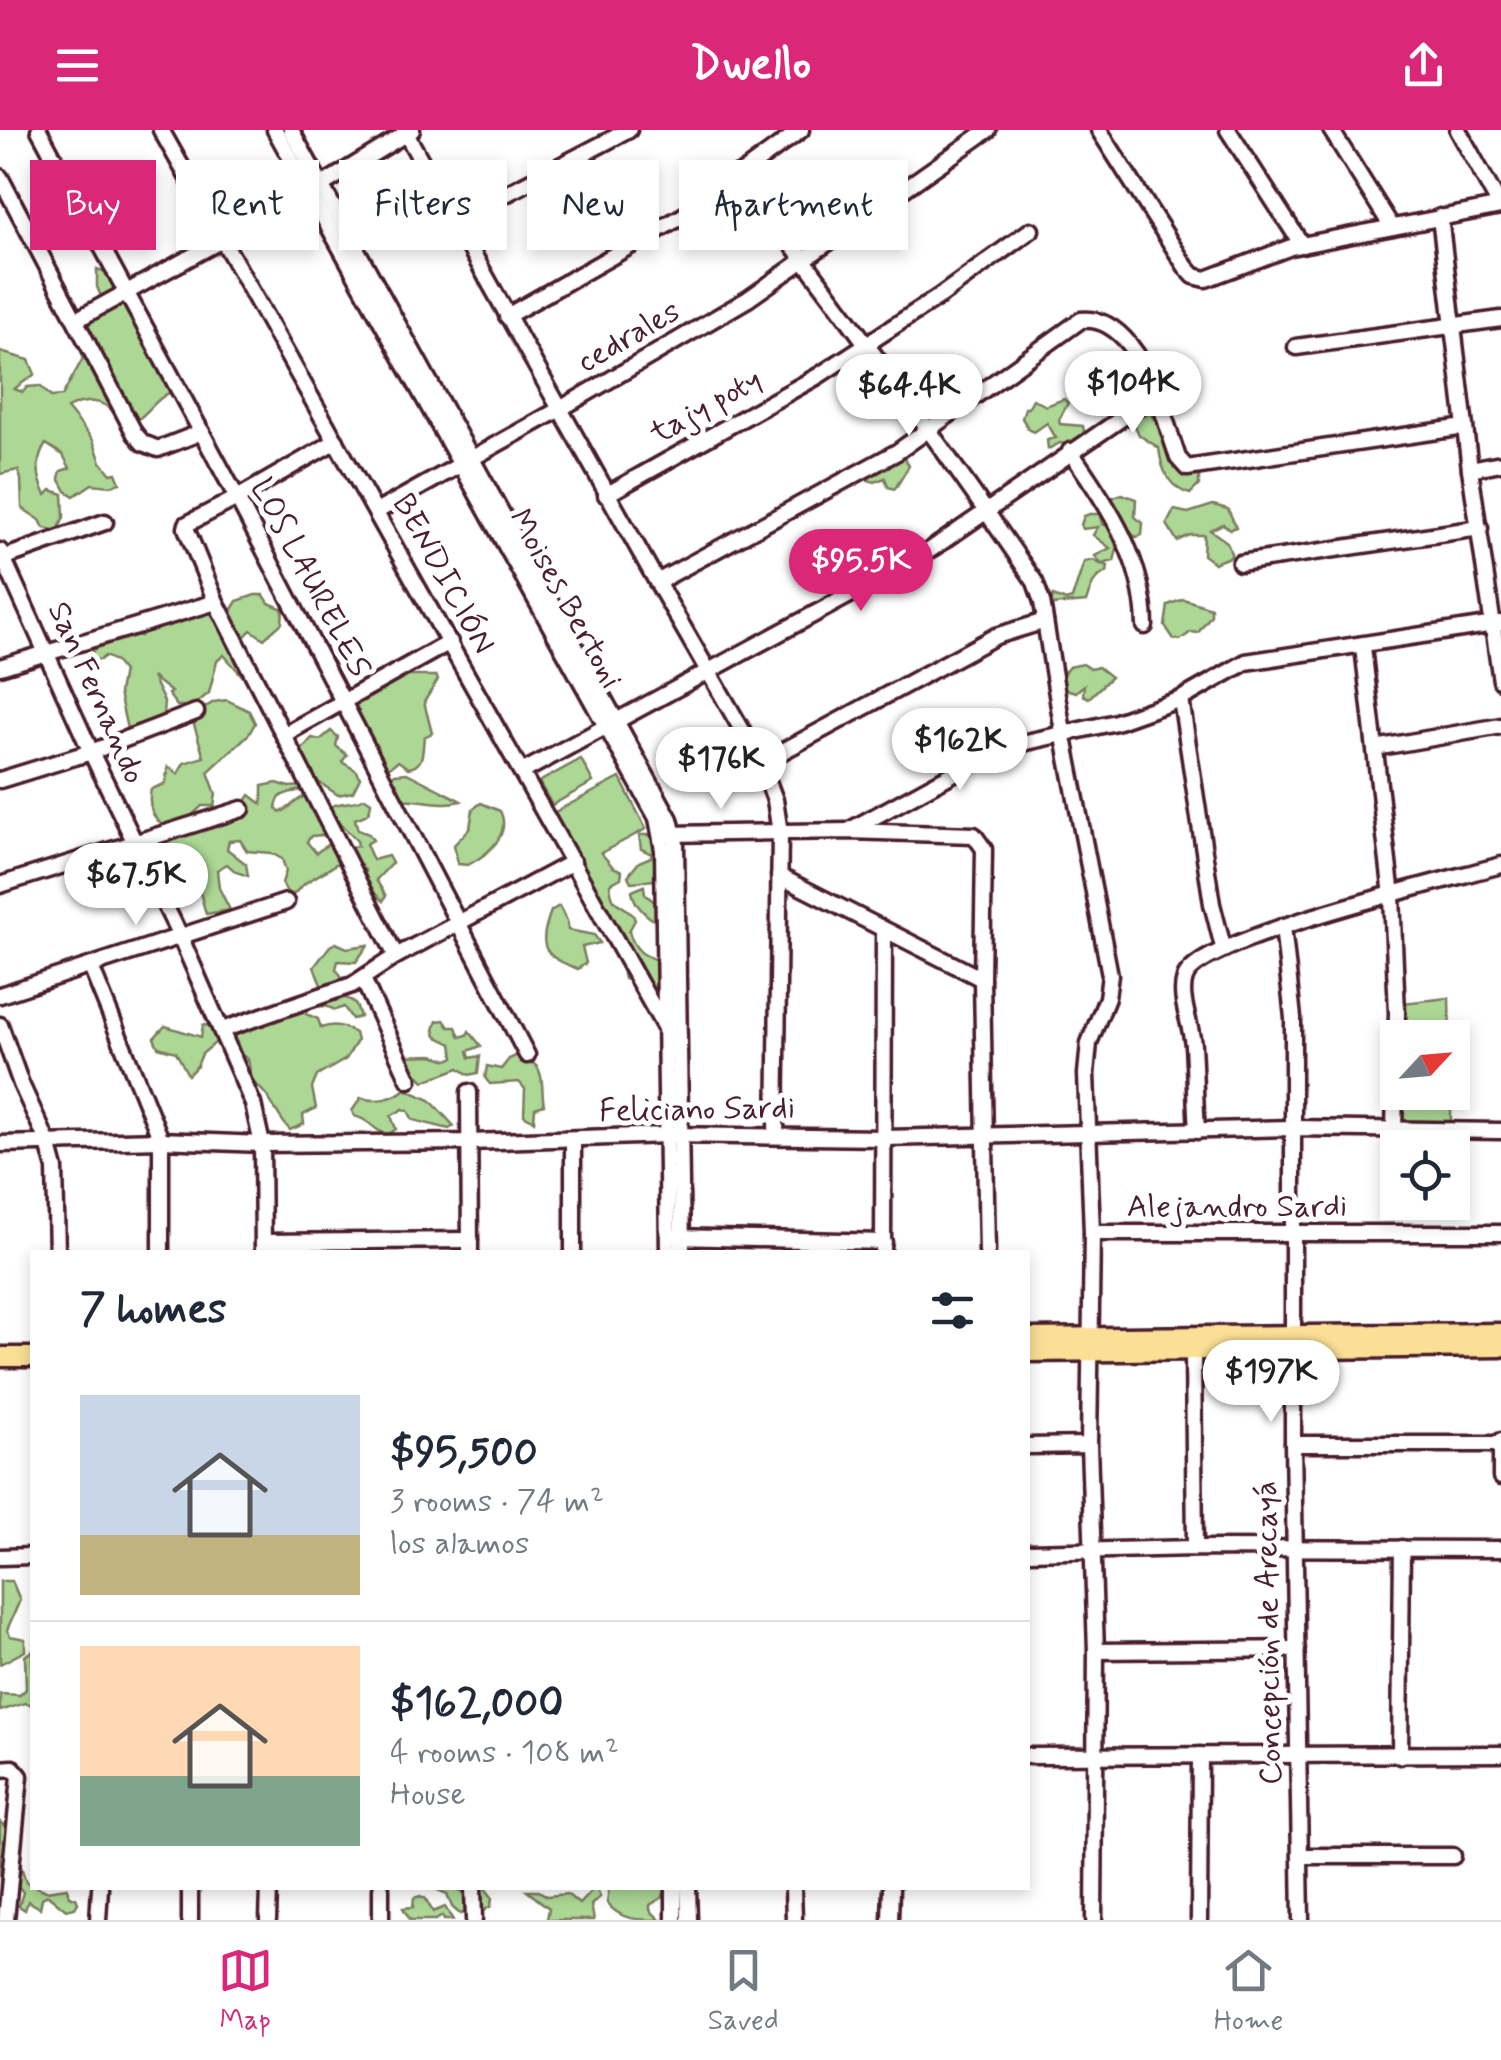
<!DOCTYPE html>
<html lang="en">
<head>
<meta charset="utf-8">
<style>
  :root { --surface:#fff; --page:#f6f6f7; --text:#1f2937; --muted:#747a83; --line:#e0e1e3; --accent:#db2777 }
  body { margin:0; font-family:Mynerve,sans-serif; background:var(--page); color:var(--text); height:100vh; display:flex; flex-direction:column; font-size:38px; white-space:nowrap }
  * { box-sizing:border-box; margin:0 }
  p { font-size:32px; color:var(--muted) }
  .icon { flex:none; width:55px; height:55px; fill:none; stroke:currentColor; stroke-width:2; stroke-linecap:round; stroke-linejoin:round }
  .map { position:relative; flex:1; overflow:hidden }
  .drawer { position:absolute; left:30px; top:1120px; width:1000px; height:640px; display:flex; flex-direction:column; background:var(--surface); border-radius:0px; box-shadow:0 5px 15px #0003 }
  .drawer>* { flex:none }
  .banner { position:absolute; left:30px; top:30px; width:1000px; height:90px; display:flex; gap:20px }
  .needle { width:65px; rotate:64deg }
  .controls { position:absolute; left:1380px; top:890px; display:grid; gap:20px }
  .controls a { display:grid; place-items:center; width:90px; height:90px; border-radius:0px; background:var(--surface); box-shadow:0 5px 15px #0003; font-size:50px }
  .price { position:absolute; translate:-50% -85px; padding:0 22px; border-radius:35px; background:#fff; color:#222; font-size:32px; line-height:65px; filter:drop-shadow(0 2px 5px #0008) }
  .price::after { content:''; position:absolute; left:50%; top:60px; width:30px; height:22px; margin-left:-15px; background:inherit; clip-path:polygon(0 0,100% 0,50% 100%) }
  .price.selected { background:var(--accent); color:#fff }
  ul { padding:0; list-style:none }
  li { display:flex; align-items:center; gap:30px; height:250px; padding:0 50px }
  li+li { border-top:2px solid var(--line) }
  li span { display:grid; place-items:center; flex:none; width:280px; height:200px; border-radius:0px; color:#555 }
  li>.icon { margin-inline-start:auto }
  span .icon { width:120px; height:120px; fill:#fffc; stroke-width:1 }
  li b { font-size:42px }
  h2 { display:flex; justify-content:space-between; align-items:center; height:120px; padding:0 50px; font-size:42px }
  .chip { padding:0 35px; border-radius:0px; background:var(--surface); box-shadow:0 5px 15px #0003; font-size:35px; line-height:90px }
  .chip.selected { background:var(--accent); color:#fff }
  header { display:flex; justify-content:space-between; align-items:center; height:130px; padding:0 50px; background:var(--accent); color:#fff; font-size:45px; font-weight:700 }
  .tab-bar { display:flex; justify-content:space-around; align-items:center; height:140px; border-top:2px solid var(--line); background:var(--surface); font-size:28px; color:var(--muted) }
  .tab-bar a { display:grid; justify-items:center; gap:5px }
  .tab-bar .selected { color:var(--accent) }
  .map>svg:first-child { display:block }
</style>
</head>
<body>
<header><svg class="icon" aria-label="menu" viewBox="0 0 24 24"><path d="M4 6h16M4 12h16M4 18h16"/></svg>Dwello<svg class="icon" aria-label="share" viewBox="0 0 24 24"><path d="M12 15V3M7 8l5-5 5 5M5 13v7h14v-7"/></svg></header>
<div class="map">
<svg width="1501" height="1790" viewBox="0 0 1501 1790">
  <rect width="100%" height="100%" fill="#fff"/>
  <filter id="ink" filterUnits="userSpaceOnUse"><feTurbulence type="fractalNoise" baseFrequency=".01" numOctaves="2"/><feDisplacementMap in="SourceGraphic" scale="20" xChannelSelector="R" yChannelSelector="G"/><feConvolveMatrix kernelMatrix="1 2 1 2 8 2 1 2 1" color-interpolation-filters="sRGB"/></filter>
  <g filter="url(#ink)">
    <g fill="#acd795" stroke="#7b7b60" stroke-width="2.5">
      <path d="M 97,139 L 109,143 C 129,183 152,221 173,261 C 156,268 150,281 136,291 L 115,285 C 104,267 83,270 67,278 L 93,310 L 101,332 L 111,344 L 116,343 L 120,353 L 110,356 L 92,354 L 74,366 L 66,361 L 59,348 L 61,341 L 70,338 L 63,325 L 46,314 C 35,330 37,348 46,365 L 51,360 L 63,364 L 64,387 L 58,401 L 44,398 L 40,390 L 22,378 L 21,349 L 18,340 L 0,344 L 0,222 L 29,230 L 35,244 L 14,259 L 23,262 L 27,257 L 40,256 L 51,267 L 62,266 L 82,230 L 88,181 L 103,171 L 97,157 Z"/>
      <path d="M 1133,235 L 1143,236 L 1159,256 L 1143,266 L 1130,255 L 1123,254 L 1120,260 L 1124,272 L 1116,281 L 1107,282 L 1102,261 L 1115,248 L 1126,247 Z"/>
      <path d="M 1033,269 L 1046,276 L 1064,269 L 1068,273 L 1059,290 L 1060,294 L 1083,296 L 1085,306 L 1073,312 L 1072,315 L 1060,313 L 1048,319 L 1047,310 L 1056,308 L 1047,293 L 1034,302 L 1029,300 L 1022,288 L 1025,278 L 1028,278 Z"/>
      <path d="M 1143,282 L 1150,283 L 1159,296 L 1171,301 L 1199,346 L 1199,355 L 1190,364 C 1168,358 1161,338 1159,318 L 1139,305 L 1133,291 L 1136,285 Z"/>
      <path d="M 903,324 L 909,336 L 895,359 L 888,357 L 885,348 L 875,352 L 868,350 L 867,344 L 874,337 L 881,339 Z"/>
      <path d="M 1122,364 L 1136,369 L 1135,387 L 1143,393 L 1142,405 L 1136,407 L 1124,399 L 1108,369 Z"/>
      <path d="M 1213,375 L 1228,379 L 1236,397 L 1230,399 L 1223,394 L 1210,400 L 1227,412 L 1232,426 L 1214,433 L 1203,425 L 1204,405 L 1190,405 L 1177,411 L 1167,394 L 1174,380 L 1188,383 Z"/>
      <path d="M 1090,384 L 1101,384 L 1102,394 L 1109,396 L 1123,415 L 1117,419 L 1114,431 L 1102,434 L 1108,436 L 1107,442 C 1093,447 1090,460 1086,472 L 1051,475 L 1053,466 L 1066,471 L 1072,469 L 1084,432 L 1093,430 L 1102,435 L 1095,426 L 1110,418 L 1093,405 L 1098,397 L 1083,399 L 1081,395 L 1084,386 Z"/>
      <path d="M 255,465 L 264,465 L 269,473 L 283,479 L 282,493 L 264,509 L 251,500 L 244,507 L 253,525 L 244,535 L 251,556 L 224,525 L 217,531 L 209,563 L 193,576 L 177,576 L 168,564 L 171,562 L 152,547 L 164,572 L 163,584 L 139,600 L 127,599 L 119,563 L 123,541 L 115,531 L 105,526 L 100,530 L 94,529 L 92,520 C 109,514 121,501 141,506 L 148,495 L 209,476 L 229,484 L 237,471 Z"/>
      <path d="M 1183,469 L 1211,478 L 1211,485 L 1198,503 L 1191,502 L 1180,510 L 1174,509 L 1165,496 L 1168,475 Z"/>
      <path d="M 1083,534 L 1091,539 L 1098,537 L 1111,547 L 1089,568 L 1083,565 L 1084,555 L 1076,562 L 1061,558 L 1060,547 L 1069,537 Z"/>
      <path d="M 405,546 L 436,546 L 438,550 L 424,572 L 432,603 L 424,607 C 422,621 425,636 408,638 L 398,631 L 388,638 L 350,588 L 351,564 Z"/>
      <path d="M 227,570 L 249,581 L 255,593 L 249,604 L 208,642 L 216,664 L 214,676 L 202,676 C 196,681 189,689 182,693 C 158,705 146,679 151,659 L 165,654 L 168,637 L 178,644 L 184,633 L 204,627 L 194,595 L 196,583 L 214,572 Z"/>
      <path d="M 331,601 L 338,607 L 336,616 L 347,625 L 342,632 L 357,641 L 360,648 L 353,662 L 338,665 L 311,647 L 297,625 L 312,608 L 320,610 Z"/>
      <path d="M 581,629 L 593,652 L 552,675 L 539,652 Z"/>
      <path d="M 407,643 L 461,671 C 439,677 417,667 395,670 L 389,648 L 395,644 Z"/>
      <path d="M 620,648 L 646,699 L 601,723 L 613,737 L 622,741 L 621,748 L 610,754 C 612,779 621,771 633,785 L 635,790 L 629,801 C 636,827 649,826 671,836 L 661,861 L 624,849 L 618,819 L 598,770 L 597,758 L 591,750 L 581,747 L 579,734 L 553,683 Z"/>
      <path d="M 277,653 L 289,657 L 302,656 L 304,659 C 291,664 278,660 276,678 L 280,682 C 291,680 295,668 307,666 L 314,670 L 327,700 L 323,705 L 311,706 L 307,712 L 316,723 L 331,712 L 341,730 C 324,745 309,746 294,764 L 288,764 L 282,753 L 286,741 L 282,729 L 271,723 L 247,721 L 240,710 L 229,711 L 227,719 L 246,734 L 248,746 L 236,742 L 227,734 L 217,740 L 219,758 L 230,780 L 206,784 L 198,755 L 191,745 L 178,747 L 182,759 L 180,771 C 161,758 153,738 143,718 L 147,709 L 247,684 L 246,671 L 250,665 L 262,674 L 262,656 Z"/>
      <path d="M 365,668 L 371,672 C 370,685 366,685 355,689 L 358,700 L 369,704 L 373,710 L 366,714 L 373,730 L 388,726 L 392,733 L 376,750 L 386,766 L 383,771 L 363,753 L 365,740 L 354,734 L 349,717 L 358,716 L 357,711 L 330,683 L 332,676 C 344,671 354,674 365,668 Z"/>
      <path d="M 481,673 L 500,681 C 512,705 487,725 468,735 L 458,734 L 454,715 L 470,698 L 473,679 Z"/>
      <path d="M 658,697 L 660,793 C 647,788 634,775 632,761 L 644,756 L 645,764 L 659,776 L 658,756 L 655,750 L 631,752 L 628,746 L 639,732 L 651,727 L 652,724 L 641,719 L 639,705 L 650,705 Z"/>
      <path d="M 559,776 L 567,791 L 568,800 L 594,805 L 600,813 L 582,817 L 586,833 L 578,839 C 544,826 537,819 551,781 Z"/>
      <path d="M 336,813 L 347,818 L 368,815 L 356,832 L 338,831 L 336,839 L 345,851 L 329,858 L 321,855 L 314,837 L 330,816 Z"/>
      <path d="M 338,866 C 353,870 356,870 360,887 L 352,889 L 344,877 L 335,880 L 326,876 L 308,877 L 306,884 L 318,889 L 321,898 C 335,893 343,896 355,903 L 357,911 L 346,929 L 317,946 L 312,958 L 316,978 L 303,985 L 304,994 L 290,1000 C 275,984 270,963 252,952 L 248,929 L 235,921 L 231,912 L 243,895 L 254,893 L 263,896 L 267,894 L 267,887 L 283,887 Z"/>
      <path d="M 1449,868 L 1450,907 L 1402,907 L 1402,873 Z"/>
      <path d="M 444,890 L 449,897 L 456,897 L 460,907 L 467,905 L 469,901 L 481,916 L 468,921 L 470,928 L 480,926 L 478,943 L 469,945 L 459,938 L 424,951 L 414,941 L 406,940 L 400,926 L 433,925 L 448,930 L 454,927 L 452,914 L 436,906 L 434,900 L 437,891 Z"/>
      <path d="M 203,895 L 216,896 L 221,908 L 202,924 L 197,936 L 188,945 L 176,922 L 158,917 L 154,908 L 165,896 L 201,907 Z"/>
      <path d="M 518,925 C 523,929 530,930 534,934 C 545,942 541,963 544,975 L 535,978 L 534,991 L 524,985 L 525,959 L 519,952 L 490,954 L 485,948 L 487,936 L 501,939 L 509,929 Z"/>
      <path d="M 405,959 L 430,970 L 454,996 L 449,999 L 413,990 L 408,981 L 403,979 L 391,986 L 396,999 L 389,1004 C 371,1001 373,990 354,986 L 352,981 L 361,968 C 376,972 393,970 405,959 Z"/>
      <rect x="1402" y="963" width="49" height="29"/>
      <path d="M 0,1451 L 12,1451 L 20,1470 L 7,1500 L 10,1506 L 25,1509 L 25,1521 L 0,1534 Z"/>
      <path d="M 32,1521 L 32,1575 L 25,1573 L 0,1581 L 0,1564 L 20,1565 L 26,1559 L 25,1526 Z"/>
      <path d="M 0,1692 L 10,1701 L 4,1726 L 21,1736 L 26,1752 L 46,1761 L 67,1758 L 69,1766 L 76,1768 L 78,1773 L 75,1778 L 66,1780 L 48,1765 L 42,1768 L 40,1778 L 28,1771 L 25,1780 L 19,1776 L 23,1762 L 15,1752 L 4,1754 L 0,1768 Z"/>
      <path d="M 433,1758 L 454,1758 L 466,1763 L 469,1771 L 475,1758 L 485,1758 L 492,1767 L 491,1776 L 480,1783 L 470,1781 L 460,1784 L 452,1777 L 447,1764 Z"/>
      <path d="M 594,1758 L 597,1758 L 600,1767 L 591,1775 L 594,1790 L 547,1790 L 549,1778 L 527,1761 L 539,1761 L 547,1766 L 567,1764 L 579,1774 Z"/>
      <path d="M 609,1758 L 665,1758 L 663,1767 L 650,1775 L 650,1780 L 660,1790 C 638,1790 620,1790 607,1773 Z"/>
      <path d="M 420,1766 L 425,1768 L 433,1782 L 445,1777 L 453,1790 L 444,1790 L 442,1786 L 436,1790 L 410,1790 L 403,1778 L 413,1777 L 414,1768 Z"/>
    </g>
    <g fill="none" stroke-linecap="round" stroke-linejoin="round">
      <g stroke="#4a1f2b" stroke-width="21">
        <g id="minor">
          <path d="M 39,0 L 237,368 L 527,925"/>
          <path d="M 161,0 L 665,898"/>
          <path d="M 275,0 L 657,688 L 663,720 L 668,1122"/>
          <path d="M 291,0 L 670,689 L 676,714 L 682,1122"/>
          <path d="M 404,0 L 560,279 L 748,169 L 988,0"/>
          <path d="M 1099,0 L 1186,137 L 1194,146 L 1206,149 L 1291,117 L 1501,76"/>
          <path d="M 1228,0 L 1302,115"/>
          <path d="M 1331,0 L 1392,97"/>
          <path d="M 1458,0 L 1500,76"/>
          <path d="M 738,44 C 841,177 940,313 1035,452 L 1042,472 L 1063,602 L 1110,845 L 1107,868 L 1089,913 L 1086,944 L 1092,1103 L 1089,1315 L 1096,1521 L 1094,1790"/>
          <path d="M 0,47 L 135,304 L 143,313 L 158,319 L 202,302"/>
          <path d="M 1440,87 L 1470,339 L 1501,551"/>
          <path d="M 454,91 L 629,0"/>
          <path d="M 507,186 L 683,86 L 801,0"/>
          <path d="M 76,190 L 322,55 L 412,0"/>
          <path d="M 1296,217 L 1501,189"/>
          <path d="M 1157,264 L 1178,328 L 1187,338 L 1465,297"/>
          <path d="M 336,311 L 237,368 L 187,394 L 186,398 L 216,472 L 396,826"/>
          <path d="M 1070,321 C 1108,375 1144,429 1145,496"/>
          <path d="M 1470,339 L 1501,333"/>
          <path d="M 606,365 L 818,246 L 940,166 L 1031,100"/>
          <path d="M 376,382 L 560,279 L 657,452 L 897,322 L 1081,190 C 1120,185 1145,234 1157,264 L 920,427 L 522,642"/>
          <path d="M 0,421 L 91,622 L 180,806 L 253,974 L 262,1014 L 263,1122"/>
          <path d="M 0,429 L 105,392"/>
          <path d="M 1240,433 L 1480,398"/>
          <path d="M 657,452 L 761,633 L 775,670 L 780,703 L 776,1005"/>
          <path d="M 1363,517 L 1392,766 L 1397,883 L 1394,999"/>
          <path d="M 0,537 L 216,472"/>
          <path d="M 285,604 L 450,512"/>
          <path d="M 1375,618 L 1501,596"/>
          <path d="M 761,633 L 996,506 L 1045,491"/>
          <path d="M 0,650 L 91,622 L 196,582"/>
          <path d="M 850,700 L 1000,618 L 1116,592 L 1181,569"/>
          <path d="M 667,704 L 849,701 L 974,705 L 984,719 L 982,849 L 987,1122"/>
          <path d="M 779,746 L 982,849"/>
          <path d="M 0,755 L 242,679"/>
          <path d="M 1283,796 L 1293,888 L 1293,1314 L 1301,1790"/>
          <path d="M 1223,817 L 1212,774 L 1181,569 L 1246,532 L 1501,493"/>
          <path d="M 91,837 L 161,1010 L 161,1122"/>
          <path d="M 363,849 L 409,950"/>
          <path d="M 0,865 L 286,772"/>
          <path d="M 0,895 L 21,954 L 48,1013 L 55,1039 L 57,1122"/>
          <path d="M 222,900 L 352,855 L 396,826 L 573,732"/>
          <path d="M 469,962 L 470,1122"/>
          <path d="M 1197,1001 C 1195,973 1195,945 1193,916 C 1192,896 1178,868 1185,848 C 1198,808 1452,749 1501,735"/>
          <path d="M 0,1014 L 161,1010 L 262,1014 L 470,1012 L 667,1005 L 885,1008 L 1293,998 L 1501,1001"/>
          <path d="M 1092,1103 L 1501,1103"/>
          <path d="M 675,1107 L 884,1112"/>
          <path d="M 263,1112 L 470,1110"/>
          <path d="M 573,1122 L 573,1010"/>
          <path d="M 883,1122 L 884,801"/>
          <path d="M 1193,1222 L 1195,1418"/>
          <path d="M 1501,1311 L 1501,1347"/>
          <path d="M 1293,1314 L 1501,1314"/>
          <path d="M 1028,1316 L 1089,1315"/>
          <path d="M 1028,1422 L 1195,1418 L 1501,1419"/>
          <path d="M 0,1427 L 32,1426"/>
          <path d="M 1096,1521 L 1297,1519"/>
          <path d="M 1028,1626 L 1501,1624"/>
          <path d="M 1400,1626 L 1402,1418"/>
          <path d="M 0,1639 L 13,1638 L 20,1646 L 6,1790"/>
          <path d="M 1300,1726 L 1453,1726"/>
          <path d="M 381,1758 L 381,1790"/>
          <path d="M 473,1758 L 474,1790"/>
          <path d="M 674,1758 L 674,1790"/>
          <path d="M 688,1758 L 689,1790"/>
          <path d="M 793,1758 L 794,1790"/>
          <path d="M 98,1790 L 100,1758"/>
          <path d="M 190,1790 L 190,1758"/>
          <path d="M 268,1790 L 269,1758"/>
          <path d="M 890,1790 L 891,1758"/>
          <path d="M 1199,1790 L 1200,1625"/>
        </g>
      </g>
      <g stroke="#4a1f2b" stroke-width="25">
        <g id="major">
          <path d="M 1028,1208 L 1501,1203"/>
          <path d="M 1028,1222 L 1501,1217"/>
          <path d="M 0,1227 L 32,1227"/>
        </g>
      </g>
      <use href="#minor" stroke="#fff" stroke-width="14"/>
      <use href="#major" stroke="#fbdf96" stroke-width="18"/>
    </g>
  </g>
  <g text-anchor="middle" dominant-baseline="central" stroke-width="10" stroke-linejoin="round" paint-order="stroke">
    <g font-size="32" fill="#4a1f2b" stroke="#fff">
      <text transform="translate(629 207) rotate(-30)">cedrales</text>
      <text transform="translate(706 277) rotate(-29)">tajy poty</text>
      <text transform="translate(443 444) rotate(61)">BENDICIÓN</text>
      <text transform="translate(310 448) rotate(62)">LOS LAURELES</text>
      <text transform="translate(565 469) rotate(61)">Moises Bertoni</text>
      <text transform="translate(96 563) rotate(66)">San Fernando</text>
      <text transform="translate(697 980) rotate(-1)">Feliciano Sardi</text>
      <text x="1237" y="1077">Alejandro Sardi</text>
      <text transform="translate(1269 1503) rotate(-91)">Concepción de Arecayá</text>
    </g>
  </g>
</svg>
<div class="controls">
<a><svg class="needle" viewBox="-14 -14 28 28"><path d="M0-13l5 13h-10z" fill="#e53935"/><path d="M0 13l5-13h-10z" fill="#747a83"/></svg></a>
<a><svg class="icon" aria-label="locate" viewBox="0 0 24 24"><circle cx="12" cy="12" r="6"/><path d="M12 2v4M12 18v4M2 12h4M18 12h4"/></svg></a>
</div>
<b class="price" style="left:1133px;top:306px">$104K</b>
<b class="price" style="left:909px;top:309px">$64.4K</b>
<b class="price selected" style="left:861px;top:484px">$95.5K</b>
<b class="price" style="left:960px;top:663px">$162K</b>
<b class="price" style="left:721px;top:682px">$176K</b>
<b class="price" style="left:136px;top:798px">$67.5K</b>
<b class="price" style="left:1271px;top:1295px">$197K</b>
<div class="banner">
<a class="chip selected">Buy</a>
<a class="chip">Rent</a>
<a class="chip">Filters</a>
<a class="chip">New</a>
<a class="chip">Apartment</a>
</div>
<section class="drawer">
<h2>7 homes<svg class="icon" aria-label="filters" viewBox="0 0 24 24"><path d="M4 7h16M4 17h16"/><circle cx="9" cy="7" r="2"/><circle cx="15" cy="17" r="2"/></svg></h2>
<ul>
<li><span style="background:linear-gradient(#c9d6e8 70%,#c2b280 0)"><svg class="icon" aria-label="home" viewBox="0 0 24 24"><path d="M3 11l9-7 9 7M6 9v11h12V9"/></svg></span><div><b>$95,500</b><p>3 rooms · 74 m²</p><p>los alamos</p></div></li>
<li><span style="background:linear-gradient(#ffd9b3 65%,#7fa58c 0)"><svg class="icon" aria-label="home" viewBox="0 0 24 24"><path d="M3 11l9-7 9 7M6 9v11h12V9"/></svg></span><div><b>$162,000</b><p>4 rooms · 108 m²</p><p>House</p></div></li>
</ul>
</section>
</div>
<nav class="tab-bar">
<a class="selected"><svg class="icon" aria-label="map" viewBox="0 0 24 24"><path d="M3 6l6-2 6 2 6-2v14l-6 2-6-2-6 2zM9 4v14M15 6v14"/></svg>Map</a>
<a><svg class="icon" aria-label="saved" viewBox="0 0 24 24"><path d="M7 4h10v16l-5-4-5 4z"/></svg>Saved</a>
<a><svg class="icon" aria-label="home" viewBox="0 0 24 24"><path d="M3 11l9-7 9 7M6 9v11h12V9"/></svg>Home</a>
</nav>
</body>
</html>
